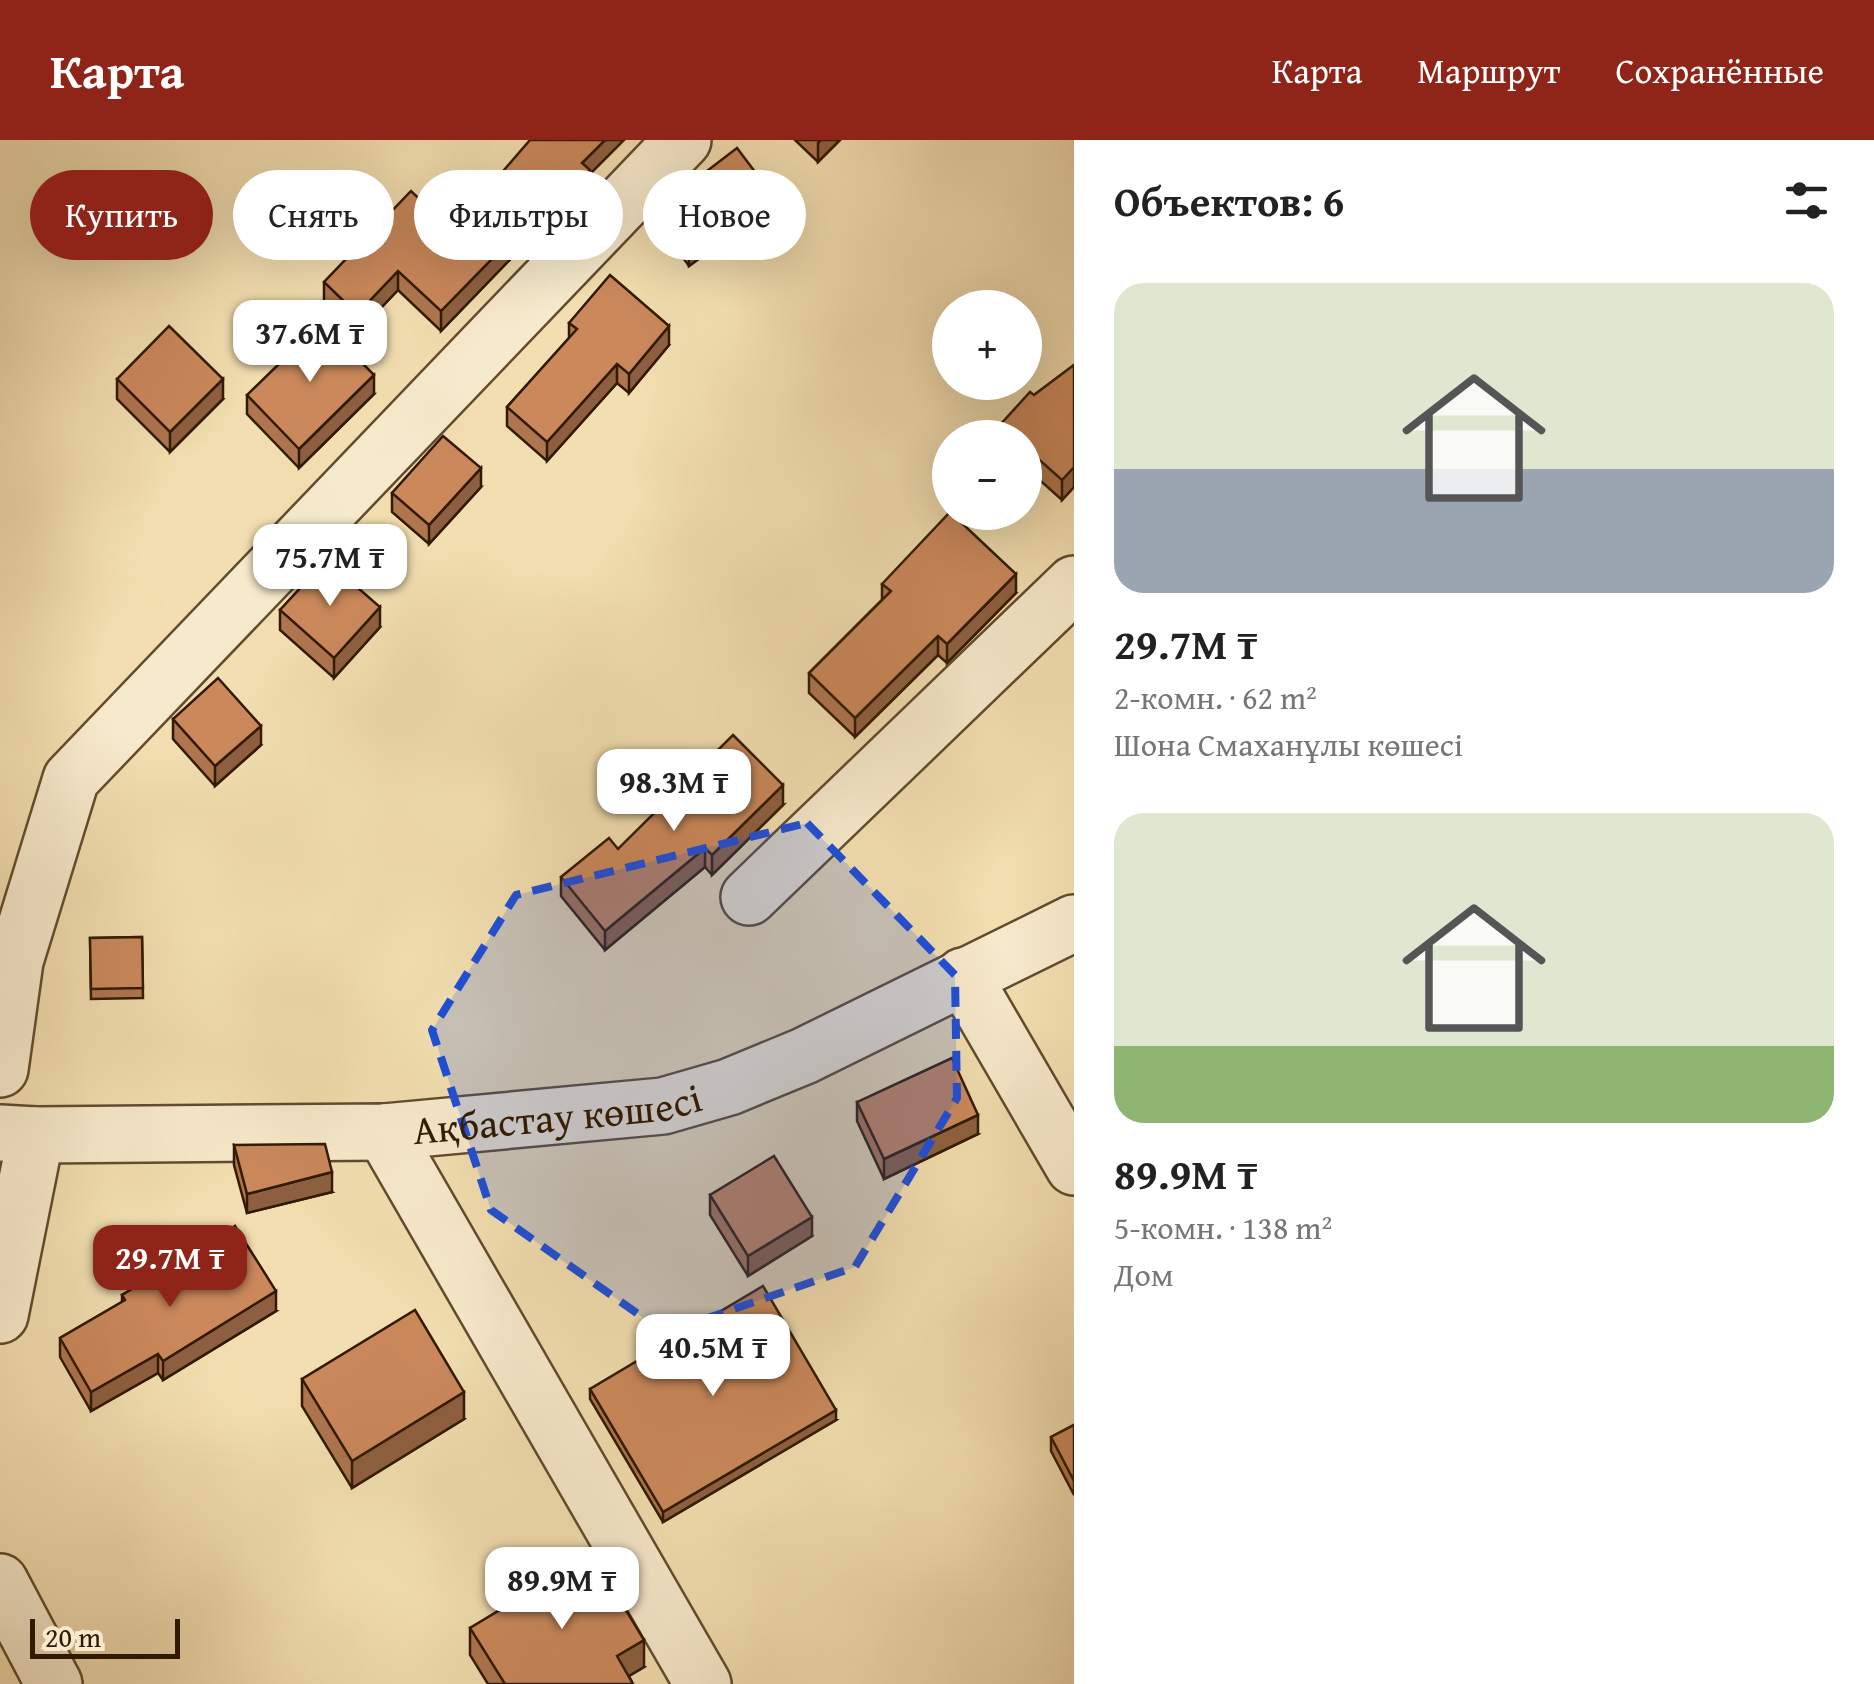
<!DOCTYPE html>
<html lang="ru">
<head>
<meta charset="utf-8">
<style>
  :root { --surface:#fff; --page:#f2f2f2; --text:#222; --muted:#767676; --accent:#8f2418 }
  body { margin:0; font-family:"Gentium Book Plus",serif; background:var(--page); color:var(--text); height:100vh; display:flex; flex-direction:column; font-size:38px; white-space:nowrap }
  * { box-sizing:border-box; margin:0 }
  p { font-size:32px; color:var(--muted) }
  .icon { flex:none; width:55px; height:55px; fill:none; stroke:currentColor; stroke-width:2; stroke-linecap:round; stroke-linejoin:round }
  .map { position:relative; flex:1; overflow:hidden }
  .sheet { display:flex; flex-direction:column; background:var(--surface); width:800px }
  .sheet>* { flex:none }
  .banner { position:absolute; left:30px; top:30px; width:892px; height:90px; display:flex; gap:20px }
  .tools { position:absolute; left:932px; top:150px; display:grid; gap:20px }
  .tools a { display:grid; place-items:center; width:110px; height:110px; border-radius:50%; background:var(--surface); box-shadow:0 10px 40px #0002; font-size:50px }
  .scale { position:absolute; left:30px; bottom:25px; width:150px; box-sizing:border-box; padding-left:10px; border:5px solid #311a00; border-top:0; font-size:28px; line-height:35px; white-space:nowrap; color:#311a00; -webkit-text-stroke:8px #f7eacc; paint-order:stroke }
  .price { position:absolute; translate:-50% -85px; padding:0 22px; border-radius:20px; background:#fff; color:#222; font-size:32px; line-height:65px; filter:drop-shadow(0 2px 5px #0008) }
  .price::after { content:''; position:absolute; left:50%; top:60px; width:30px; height:22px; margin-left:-15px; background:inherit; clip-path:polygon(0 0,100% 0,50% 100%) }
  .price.on { background:var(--accent); color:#fff }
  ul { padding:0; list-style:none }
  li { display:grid; align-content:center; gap:20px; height:530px; padding:0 40px }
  li span { display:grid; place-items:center; height:310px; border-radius:30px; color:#555 }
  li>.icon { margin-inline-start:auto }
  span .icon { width:180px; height:180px; fill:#fffc; stroke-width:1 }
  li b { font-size:42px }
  h2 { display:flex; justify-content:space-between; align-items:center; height:120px; padding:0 40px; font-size:42px }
  .chip { padding:0 35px; border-radius:45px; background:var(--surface); box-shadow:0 10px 40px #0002; font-size:35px; line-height:90px }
  .chip.on { background:var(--accent); color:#fff }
  header { display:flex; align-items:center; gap:60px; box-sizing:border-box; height:140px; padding:0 50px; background:var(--accent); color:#fff }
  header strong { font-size:48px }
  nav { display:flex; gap:55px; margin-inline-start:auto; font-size:35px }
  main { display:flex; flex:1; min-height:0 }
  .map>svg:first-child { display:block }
</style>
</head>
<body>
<header>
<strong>Карта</strong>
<nav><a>Карта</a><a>Маршрут</a><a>Сохранённые</a></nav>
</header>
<main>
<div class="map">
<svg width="1074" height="1544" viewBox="0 0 1074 1544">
  <rect width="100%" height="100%" fill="#f2deb0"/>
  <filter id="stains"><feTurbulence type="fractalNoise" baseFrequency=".002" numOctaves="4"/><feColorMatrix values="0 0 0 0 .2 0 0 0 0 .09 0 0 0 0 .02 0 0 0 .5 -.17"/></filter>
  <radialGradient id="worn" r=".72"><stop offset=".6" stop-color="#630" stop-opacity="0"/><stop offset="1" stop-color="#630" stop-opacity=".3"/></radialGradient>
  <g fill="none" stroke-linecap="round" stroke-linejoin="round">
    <g stroke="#614b2c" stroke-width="60">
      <g id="minor">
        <path d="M 749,757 L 1074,444"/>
        <path d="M 963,836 L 1074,1027"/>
        <path d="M 0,929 L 15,821 L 71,639 L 683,0"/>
        <path d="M 384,992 L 703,1544"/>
        <path id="s1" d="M 0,993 L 36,995 L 384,992 L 663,966 L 729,947 L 804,916 L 1074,783"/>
        <path d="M 0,1175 L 36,995"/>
        <path d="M 0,1442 L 54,1544"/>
      </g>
    </g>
    <use href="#minor" stroke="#f7eacc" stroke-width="55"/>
  </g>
  <g fill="#ae754e" stroke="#311a00" stroke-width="2.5">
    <path d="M 795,0 L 840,0 L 818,22 Z"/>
    <path d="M 590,34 L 590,50 L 571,71 L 533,111 L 525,104 L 441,191 L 398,150 L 357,193 L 324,162 L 324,142 Z"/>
    <path d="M 660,67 L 768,68 L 689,126 L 660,86 Z"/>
    <path d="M 569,183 L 669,205 L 629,253 L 617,243 L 547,321 L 507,286 L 507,267 L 569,198 Z"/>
    <path d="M 1074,225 L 1074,347 L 1062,360 L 1025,327 L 1025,298 L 1000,298 L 1000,285 L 1034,255 Z"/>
    <path d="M 117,239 L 223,259 L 170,312 L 117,259 Z"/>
    <path d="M 374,254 L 299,328 L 247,274 L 247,255 Z"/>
    <path d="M 481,347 L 429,404 L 392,372 L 392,353 Z"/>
    <path d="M 882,444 L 1016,453 L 947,523 L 938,515 L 855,597 L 809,553 L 809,533 L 882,460 Z"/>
    <path d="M 280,470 L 380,487 L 334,538 L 280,490 Z"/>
    <path d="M 173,579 L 261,605 L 215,646 L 173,599 Z"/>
    <path d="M 783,665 L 712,735 L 705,727 L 605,810 L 561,756 L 561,737 L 618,709 Z"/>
    <path d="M 142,797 L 143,858 L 91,859 L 90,798 Z"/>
    <path d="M 857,962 L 978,994 L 884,1039 L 857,981 Z"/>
    <path d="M 234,1005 L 332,1052 L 247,1073 L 234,1025 Z"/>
    <path d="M 710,1055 L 812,1096 L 748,1136 L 710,1075 Z"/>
    <path d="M 122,1155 L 276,1171 L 163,1240 L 158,1233 L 91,1271 L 60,1217 L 60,1198 L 122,1162 Z"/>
    <path d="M 302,1239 L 464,1279 L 352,1348 L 302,1266 Z"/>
    <path d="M 590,1249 L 836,1280 L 663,1382 L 590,1259 Z"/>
    <path d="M 1074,1285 L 1074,1355 L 1051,1311 L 1051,1297 Z"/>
    <path d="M 470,1488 L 644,1527 L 629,1536 L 633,1544 L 488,1544 L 470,1515 Z"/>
  </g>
  <g fill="#8d5f40" stroke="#311a00" stroke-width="2.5">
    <path d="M 605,0 L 624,0 L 590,34 L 590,50 L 533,111 L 533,92 L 582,23 Z"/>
    <path d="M 821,0 L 840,0 L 818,22 L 818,3 Z"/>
    <path d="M 768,49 L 768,68 L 689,126 L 689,106 Z"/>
    <path d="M 525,85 L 525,104 L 441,191 L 441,171 Z"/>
    <path d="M 398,131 L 398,150 L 357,193 L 357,174 Z"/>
    <path d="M 669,186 L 669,205 L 629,253 L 629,234 Z"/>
    <path d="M 617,224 L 617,243 L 547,321 L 547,302 Z"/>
    <path d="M 374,235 L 374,254 L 299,328 L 299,309 Z"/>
    <path d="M 223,239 L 223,259 L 170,312 L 170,292 Z"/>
    <path d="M 1074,327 L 1074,347 L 1062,360 L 1062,340 Z"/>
    <path d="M 481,328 L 481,347 L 429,404 L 429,385 Z"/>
    <path d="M 1016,434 L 1016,453 L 947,523 L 947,504 Z"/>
    <path d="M 380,467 L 380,487 L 334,538 L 334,518 Z"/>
    <path d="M 938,496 L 938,515 L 855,597 L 855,578 Z"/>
    <path d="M 261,586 L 261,605 L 215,646 L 215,626 Z"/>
    <path d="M 783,645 L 783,665 L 712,735 L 712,715 Z"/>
    <path d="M 705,708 L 705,727 L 605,810 L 605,791 Z"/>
    <path d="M 978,975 L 978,994 L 884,1039 L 884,1019 Z"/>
    <path d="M 332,1032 L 332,1052 L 247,1073 L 247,1054 Z"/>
    <path d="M 812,1077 L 812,1096 L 748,1136 L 748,1116 Z"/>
    <path d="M 276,1151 L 276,1171 L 163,1240 L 163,1221 Z"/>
    <path d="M 158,1214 L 158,1233 L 91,1271 L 91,1252 Z"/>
    <path d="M 464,1252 L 464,1279 L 352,1348 L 352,1321 Z"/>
    <path d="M 836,1270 L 836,1280 L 663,1382 L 663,1372 Z"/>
    <path d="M 644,1500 L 644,1527 L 617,1543 L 617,1516 Z"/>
  </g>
  <g fill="#ca885b" stroke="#311a00" stroke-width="2.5">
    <path d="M 530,0 L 605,0 L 582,23 L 590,30 L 571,52 L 533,92 L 525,85 L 441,171 L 398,131 L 357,174 L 324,142 L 411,51 L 452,90 Z"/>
    <path d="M 737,8 L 768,49 L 689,106 L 660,67 Z"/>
    <path d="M 610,135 L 669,186 L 629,234 L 617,224 L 547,302 L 507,267 L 577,189 L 569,183 Z"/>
    <path d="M 322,182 L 374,235 L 299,309 L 247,255 Z"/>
    <path d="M 169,186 L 223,239 L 170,292 L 117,239 Z"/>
    <path d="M 1074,225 L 1074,327 L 1062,340 L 1025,307 L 1025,298 L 1014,298 L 1000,285 L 1030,252 L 1034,255 Z"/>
    <path d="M 443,296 L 481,328 L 429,385 L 392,353 Z"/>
    <path d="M 950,372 L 1016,434 L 947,504 L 938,496 L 855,578 L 809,533 L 891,451 L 882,444 Z"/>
    <path d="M 326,420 L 380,467 L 334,518 L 280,470 Z"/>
    <path d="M 218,538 L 261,586 L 215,626 L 173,579 Z"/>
    <path d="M 733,595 L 783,645 L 712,715 L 705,708 L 605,791 L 561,737 L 609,698 L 618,709 Z"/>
    <path d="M 142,797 L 143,848 L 91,849 L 90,798 Z"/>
    <path d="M 952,918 L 978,975 L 884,1019 L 857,962 Z"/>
    <path d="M 325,1004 L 332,1032 L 247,1054 L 234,1005 Z"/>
    <path d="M 774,1016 L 812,1077 L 748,1116 L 710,1055 Z"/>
    <path d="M 235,1086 L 276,1151 L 163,1221 L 158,1214 L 91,1252 L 60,1198 L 125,1160 L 122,1155 Z"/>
    <path d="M 763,1146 L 836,1270 L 663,1372 L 590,1249 Z"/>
    <path d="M 415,1170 L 464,1252 L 352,1321 L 302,1239 Z"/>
    <path d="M 1074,1285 L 1074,1341 L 1051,1297 Z"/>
    <path d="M 592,1414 L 644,1500 L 617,1516 L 633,1544 L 505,1544 L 470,1488 Z"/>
  </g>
  <path fill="#1d4ed8" fill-opacity="0.2" stroke="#1d4ed8" stroke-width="8" stroke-dasharray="20 12" stroke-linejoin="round" d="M 807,683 L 955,835 L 957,958 L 855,1127 L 665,1193 L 491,1070 L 432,890 L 516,755 Z"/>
  <g text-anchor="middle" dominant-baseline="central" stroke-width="10" stroke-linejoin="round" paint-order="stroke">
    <g font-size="40" fill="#311a00" stroke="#f7eacc">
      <text stroke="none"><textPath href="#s1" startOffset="558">Ақбастау көшесі</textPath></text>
    </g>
  </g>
  <rect width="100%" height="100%" filter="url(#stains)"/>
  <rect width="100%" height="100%" fill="url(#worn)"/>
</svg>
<div class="tools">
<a>+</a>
<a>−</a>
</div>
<div class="scale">20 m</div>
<b class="price" style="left:310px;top:245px">37.6M ₸</b>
<b class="price" style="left:330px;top:469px">75.7M ₸</b>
<b class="price" style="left:674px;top:694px">98.3M ₸</b>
<b class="price on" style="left:170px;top:1170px">29.7M ₸</b>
<b class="price" style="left:713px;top:1259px">40.5M ₸</b>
<b class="price" style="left:562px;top:1492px">89.9M ₸</b>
<div class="banner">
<a class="chip on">Купить</a>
<a class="chip">Снять</a>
<a class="chip">Фильтры</a>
<a class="chip">Новое</a>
</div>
</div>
<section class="sheet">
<h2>Объектов: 6<svg class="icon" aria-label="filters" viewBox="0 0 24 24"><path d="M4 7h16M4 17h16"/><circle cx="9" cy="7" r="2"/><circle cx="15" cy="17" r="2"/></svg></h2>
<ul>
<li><span style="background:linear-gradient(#dfe7d0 60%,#9aa5b1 0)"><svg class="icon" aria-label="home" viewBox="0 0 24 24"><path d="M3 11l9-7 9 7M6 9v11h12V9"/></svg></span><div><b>29.7M ₸</b><p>2-комн. · 62 m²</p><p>Шона Смаханұлы көшесі</p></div></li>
<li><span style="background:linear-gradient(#dfe7d0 75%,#8fb573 0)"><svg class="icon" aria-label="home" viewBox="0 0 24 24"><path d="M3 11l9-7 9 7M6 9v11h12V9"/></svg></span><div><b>89.9M ₸</b><p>5-комн. · 138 m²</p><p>Дом</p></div></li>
</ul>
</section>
</main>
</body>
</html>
